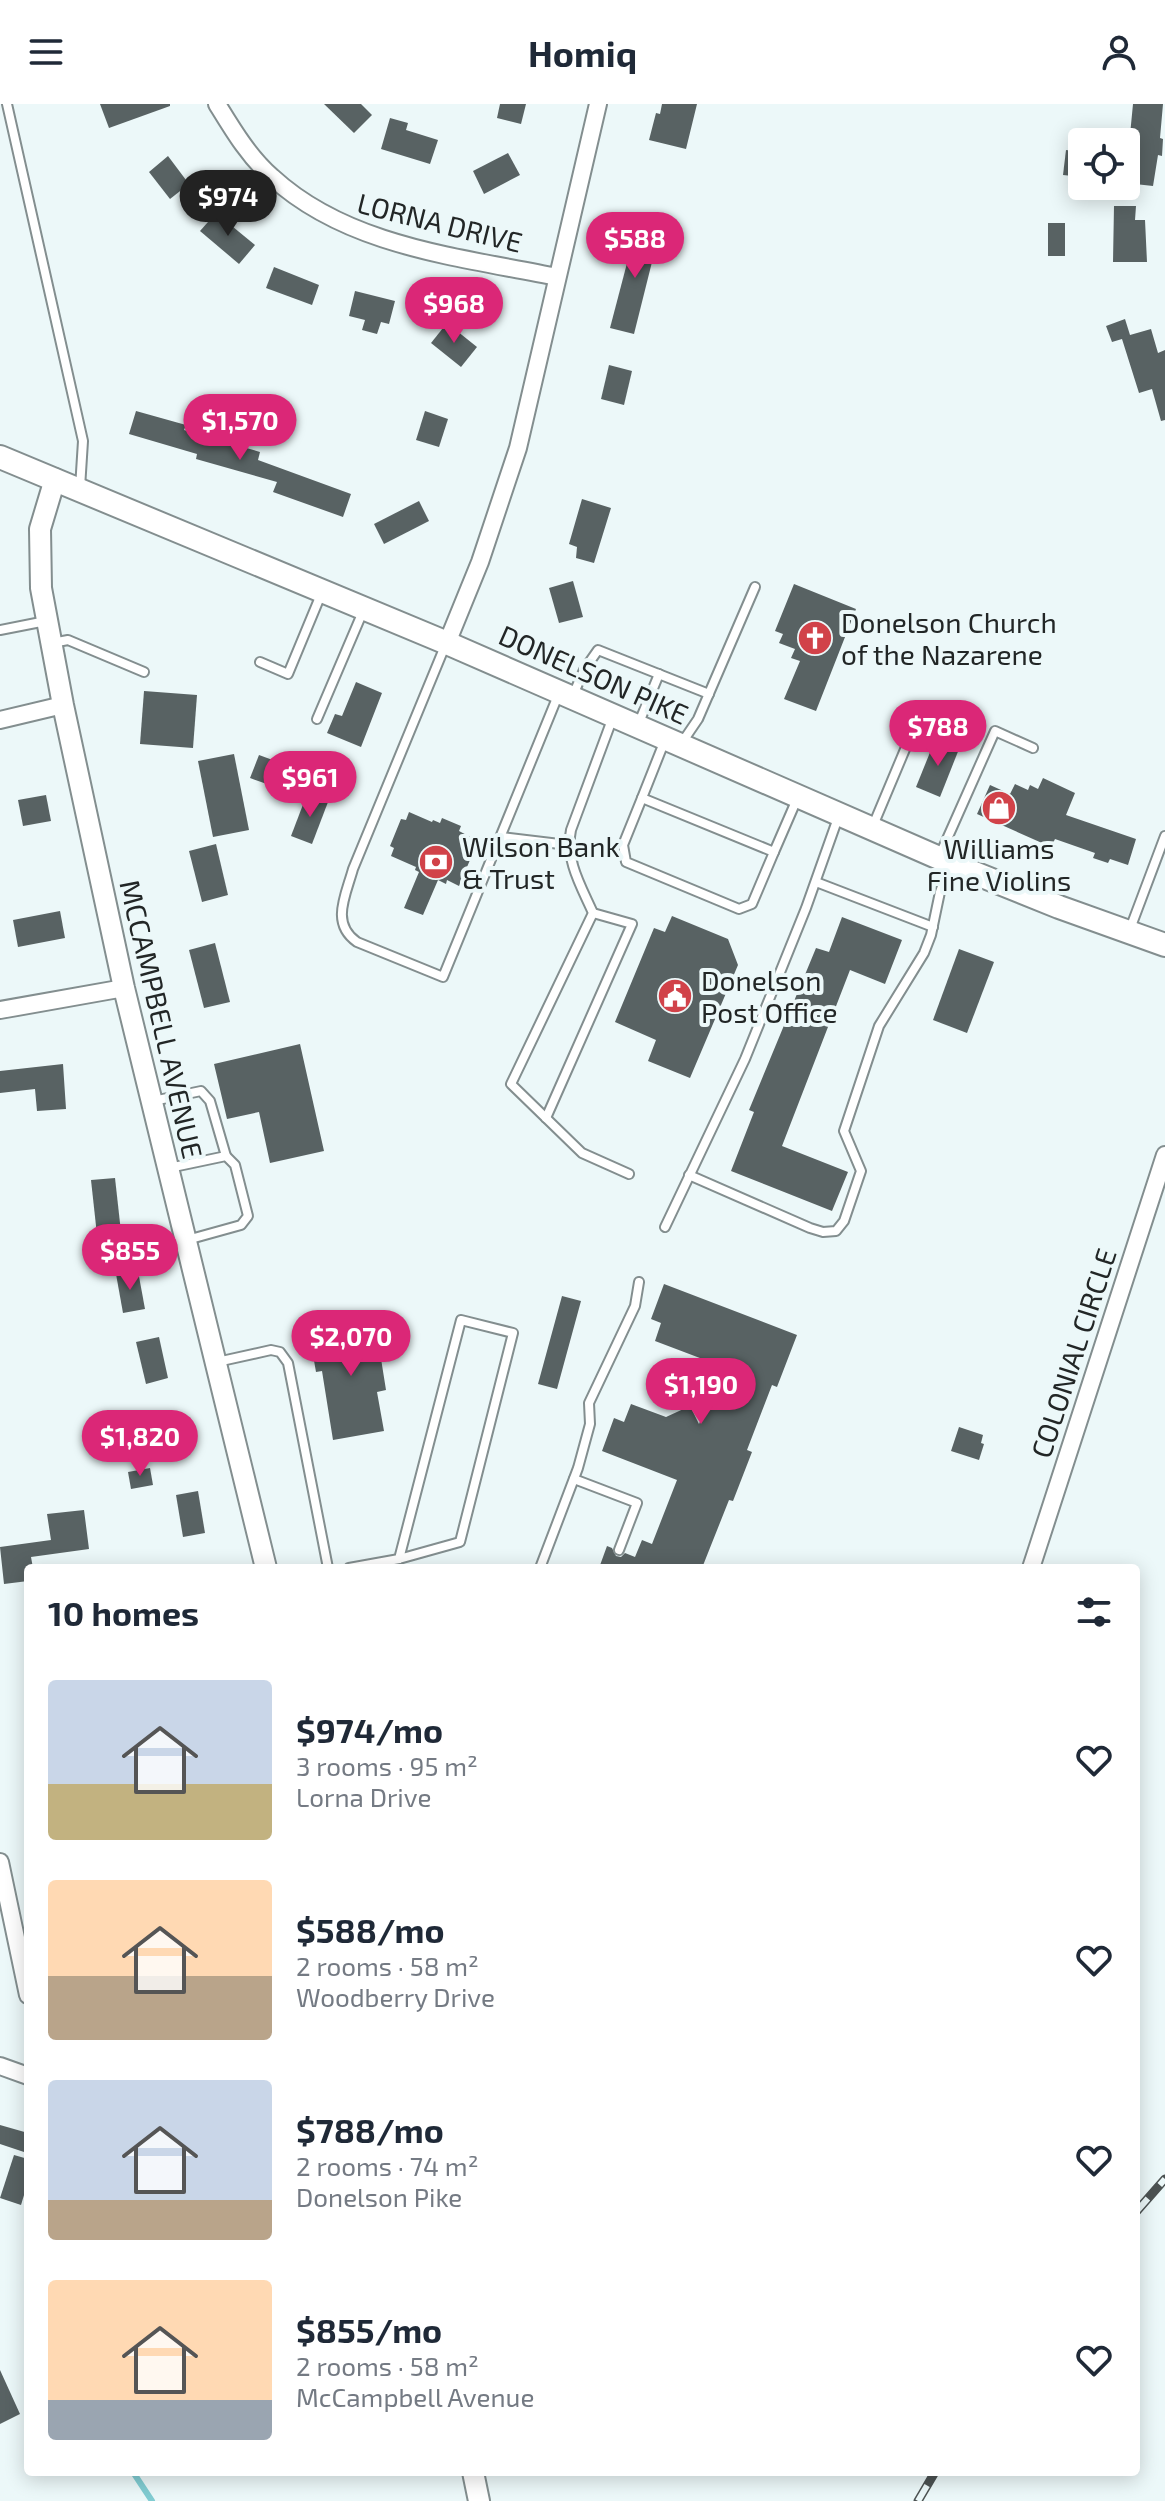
<!DOCTYPE html>
<html lang="en">
<head>
<meta charset="utf-8">
<style>
  :root { --surface:#fff; --page:#f6f6f7; --text:#1f2937; --muted:#747a83; --accent:#db2777 }
  body { margin:0; font-family:"Exo 2",sans-serif; background:var(--page); color:var(--text); height:100vh; display:flex; flex-direction:column; font-size:30px; white-space:nowrap }
  * { box-sizing:border-box; margin:0 }
  p { font-size:26px; color:var(--muted) }
  .icon { flex:none; width:44px; height:44px; fill:none; stroke:currentColor; stroke-width:2; stroke-linecap:round; stroke-linejoin:round }
  .map { position:relative; flex:1; overflow:hidden }
  .details { position:absolute; left:24px; top:1460px; width:1116px; height:912px; display:flex; flex-direction:column; background:var(--surface); border-radius:8px; box-shadow:0 4px 20px #0003 }
  .details>* { flex:none }
  .controls { position:absolute; left:1068px; top:24px; display:grid; gap:16px }
  .controls a { display:grid; place-items:center; width:72px; height:72px; border-radius:8px; background:var(--surface); box-shadow:0 4px 20px #0003; font-size:40px }
  .price { position:absolute; translate:-50% -68px; padding:0 18px; border-radius:28px; background:var(--accent); color:#fff; font-size:26px; line-height:52px; filter:drop-shadow(0 2px 4px #0008) }
  .price::after { content:''; position:absolute; left:50%; top:48px; width:24px; height:18px; margin-left:-12px; background:inherit; clip-path:polygon(0 0,100% 0,50% 100%) }
  .price.selected { background:#222; color:#fff }
  ul { padding:0; list-style:none }
  li { display:flex; align-items:center; gap:24px; height:200px; padding:0 24px }
  li span { display:grid; place-items:center; flex:none; width:224px; height:160px; border-radius:8px; color:#555 }
  li>.icon { margin-inline-start:auto }
  span .icon { width:96px; height:96px; fill:#fffc; stroke-width:1 }
  li b { font-size:34px }
  h2 { display:flex; justify-content:space-between; align-items:center; height:96px; padding:0 24px; font-size:34px }
  header { display:flex; justify-content:space-between; align-items:center; height:104px; padding:0 24px; background:var(--surface); font-size:36px; font-weight:700 }
  .map>svg:first-child { display:block }
</style>
</head>
<body>
<header><svg class="icon" aria-label="menu" viewBox="0 0 24 24"><path d="M4 6h16M4 12h16M4 18h16"/></svg>Homiq<svg class="icon" aria-label="person" viewBox="0 0 24 24"><circle cx="12" cy="8" r="4"/><path d="M4 21q1-7 8-7t8 7"/></svg></header>
<div class="map">
<svg width="1165" height="2397" viewBox="0 0 1165 2397">
  <rect width="100%" height="100%" fill="#ecf8f9"/>
  <g fill="none" stroke-linecap="round" stroke-linejoin="round">
    <path stroke="#81ccd2" stroke-width="6" d="M 133,2368 L 152,2397"/>
  </g>
  <g fill="#586263">
    <path d="M 100,0 L 170,0 L 170,2 L 109,24 Z"/>
    <path d="M 324,0 L 361,0 L 372,11 L 354,29 Z"/>
    <path d="M 500,0 L 526,0 L 521,20 L 497,14 Z"/>
    <path d="M 662,0 L 697,0 L 686,45 L 649,36 L 656,9 L 660,10 Z"/>
    <path d="M 1133,0 L 1163,0 L 1160,34 L 1163,35 L 1162,52 L 1158,51 L 1153,82 L 1126,79 L 1126,30 L 1130,31 Z"/>
    <path d="M 390,14 L 408,19 L 406,26 L 438,36 L 430,60 L 381,45 Z"/>
    <path d="M 1066,46 L 1082,48 L 1082,73 L 1063,71 Z"/>
    <path d="M 508,49 L 520,71 L 484,90 L 473,67 Z"/>
    <path d="M 168,52 L 189,80 L 170,95 L 149,68 Z"/>
    <path d="M 1114,102 L 1136,102 L 1135,116 L 1145,116 L 1147,158 L 1113,158 Z"/>
    <path d="M 216,109 L 255,141 L 239,160 L 200,127 Z"/>
    <rect x="1048" y="119" width="17" height="33"/>
    <path d="M 637,121 L 660,126 L 634,230 L 610,224 Z"/>
    <path d="M 274,163 L 319,181 L 312,201 L 266,184 Z"/>
    <path d="M 355,187 L 395,197 L 389,220 L 381,218 L 377,230 L 362,226 L 365,216 L 349,212 Z"/>
    <path d="M 1125,215 L 1130,231 L 1151,225 L 1158,249 L 1165,246 L 1165,316 L 1161,317 L 1152,285 L 1139,289 L 1122,235 L 1112,238 L 1106,222 Z"/>
    <path d="M 447,219 L 477,243 L 461,263 L 431,239 Z"/>
    <path d="M 609,261 L 632,267 L 624,301 L 601,295 Z"/>
    <path d="M 136,307 L 186,321 L 184,326 L 260,348 L 258,356 L 351,390 L 343,413 L 273,388 L 277,378 L 196,355 L 197,350 L 129,330 Z"/>
    <path d="M 425,307 L 448,315 L 439,343 L 416,336 Z"/>
    <path d="M 582,395 L 611,404 L 594,459 L 576,454 L 577,443 L 569,440 Z"/>
    <path d="M 419,397 L 429,417 L 384,440 L 374,420 Z"/>
    <path d="M 573,477 L 583,513 L 559,519 L 549,484 Z"/>
    <path d="M 794,480 L 856,505 L 816,607 L 784,595 L 800,557 L 791,554 L 795,545 L 779,539 L 783,530 L 775,527 Z"/>
    <path d="M 356,578 L 382,589 L 361,643 L 327,629 L 335,610 L 342,612 Z"/>
    <path d="M 144,587 L 197,591 L 193,644 L 140,640 Z"/>
    <path d="M 935,636 L 959,645 L 940,693 L 916,683 Z"/>
    <path d="M 234,650 L 249,726 L 213,733 L 198,657 Z"/>
    <path d="M 259,651 L 289,662 L 281,685 L 250,674 Z"/>
    <path d="M 1043,674 L 1075,689 L 1066,711 L 1136,735 L 1128,761 L 1110,755 L 1108,759 L 1093,754 L 1095,749 L 1055,735 L 1051,743 L 977,710 L 990,681 L 1010,690 L 1015,680 L 1028,686 L 1030,681 L 1038,685 Z"/>
    <path d="M 307,690 L 328,698 L 312,740 L 291,732 Z"/>
    <path d="M 46,691 L 51,717 L 23,722 L 18,696 Z"/>
    <path d="M 409,708 L 432,718 L 433,716 L 440,719 L 442,714 L 461,722 L 459,727 L 478,737 L 459,782 L 447,776 L 446,780 L 438,776 L 423,811 L 404,804 L 419,768 L 415,766 L 416,763 L 391,752 L 394,744 L 390,742 L 401,715 L 406,716 Z"/>
    <path d="M 216,740 L 228,791 L 202,798 L 189,747 Z"/>
    <path d="M 60,807 L 65,834 L 18,843 L 13,816 Z"/>
    <path d="M 672,812 L 728,835 L 738,861 L 690,974 L 648,957 L 656,936 L 615,918 L 654,824 L 665,828 Z"/>
    <path d="M 842,813 L 902,836 L 885,880 L 850,866 L 782,1042 L 848,1068 L 832,1107 L 731,1067 L 754,1008 L 749,1006 L 816,844 L 829,848 Z"/>
    <path d="M 215,839 L 230,898 L 204,904 L 189,846 Z"/>
    <path d="M 959,845 L 994,858 L 967,929 L 933,916 Z"/>
    <path d="M 300,940 L 324,1047 L 270,1059 L 259,1008 L 227,1015 L 214,960 Z"/>
    <path d="M 63,960 L 66,1005 L 37,1007 L 35,985 L 0,989 L 0,967 Z"/>
    <path d="M 115,1074 L 121,1128 L 97,1131 L 91,1076 Z"/>
    <path d="M 138,1167 L 145,1205 L 123,1209 L 116,1170 Z"/>
    <path d="M 664,1180 L 797,1231 L 777,1283 L 772,1281 L 747,1346 L 752,1348 L 733,1397 L 729,1396 L 702,1464 L 599,1464 L 607,1442 L 612,1444 L 616,1452 L 621,1453 L 625,1449 L 635,1453 L 642,1436 L 652,1440 L 677,1376 L 602,1347 L 614,1314 L 624,1318 L 631,1300 L 666,1313 L 690,1302 L 699,1320 L 721,1262 L 655,1237 L 661,1219 L 651,1215 Z"/>
    <path d="M 562,1192 L 581,1197 L 557,1285 L 538,1280 Z"/>
    <path d="M 375,1217 L 386,1286 L 377,1288 L 384,1327 L 333,1336 L 322,1267 L 316,1268 L 309,1228 Z"/>
    <path d="M 159,1233 L 168,1274 L 146,1280 L 136,1238 Z"/>
    <path d="M 959,1323 L 983,1331 L 981,1339 L 984,1340 L 979,1356 L 951,1347 Z"/>
    <path d="M 150,1364 L 153,1381 L 131,1385 L 128,1368 Z"/>
    <path d="M 198,1387 L 205,1429 L 183,1433 L 176,1391 Z"/>
    <path d="M 84,1406 L 89,1445 L 31,1453 L 33,1464 L 28,1464 L 28,1477 L 4,1480 L 0,1443 L 51,1436 L 47,1410 Z"/>
    <path d="M 0,2021 L 28,2029 L 24,2048 L 0,2040 Z"/>
    <path d="M 14,2051 L 28,2055 L 28,2078 L 21,2101 L 0,2094 Z"/>
    <path d="M 0,2266 L 20,2310 L 0,2320 Z"/>
  </g>
  <g fill="none" stroke-linecap="round" stroke-linejoin="round">
    <g stroke="#838e8f" stroke-width="12">
      <g id="service">
        <path d="M 7,0 L 83,337 L 80,384"/>
        <path d="M 0,526 L 46,517"/>
        <path d="M 52,539 L 68,536 L 144,568"/>
        <path d="M 445,542 L 353,765 C 346,791 330,819 357,838 L 443,873 L 559,589"/>
        <path d="M 260,558 L 288,570 L 322,488"/>
        <path d="M 573,591 L 584,566 L 598,546 L 709,590"/>
        <path d="M 613,613 L 571,726 C 565,756 581,782 593,809 L 511,980 L 582,1049 L 629,1070"/>
        <path d="M 317,615 L 364,505"/>
        <path d="M 638,621 L 659,570"/>
        <path d="M 665,636 L 642,694 L 774,748 L 797,695"/>
        <path d="M 681,640 L 698,615 L 755,483"/>
        <path d="M 642,694 L 623,741 L 626,758 L 739,805 L 752,800 L 774,748"/>
        <path d="M 872,724 L 919,612 L 951,625"/>
        <path d="M 502,733 L 568,741"/>
        <path d="M 939,753 L 995,627 L 1033,644"/>
        <path d="M 816,778 L 933,823"/>
        <path d="M 1130,825 L 1165,732"/>
        <path d="M 153,997 L 201,987 L 210,997 L 226,1052"/>
        <path d="M 546,1014 L 632,820 L 593,809"/>
        <path d="M 169,1064 L 226,1052 L 235,1061 L 248,1112 L 241,1121 L 187,1136"/>
        <path d="M 689,1071 L 810,1124 L 823,1128 L 836,1127 L 844,1117 L 861,1067 L 844,1027 L 879,922 L 924,849 L 931,831 L 940,788 L 950,760"/>
        <path d="M 665,1123 L 745,955 L 806,804 L 839,711"/>
        <path d="M 217,1258 L 271,1246 L 280,1248 L 288,1259 L 328,1464"/>
        <path d="M 574,1375 L 637,1399 L 619,1446"/>
        <path d="M 349,1464 L 399,1455 L 460,1438 L 513,1229 L 461,1216 L 399,1455"/>
        <path d="M 540,1464 L 578,1364 L 590,1320 L 589,1299 L 635,1202 L 639,1178"/>
      </g>
    </g>
    <g stroke="#838e8f" stroke-width="20">
      <g id="minor">
        <path d="M 217,0 C 233,26 249,53 272,73 C 348,143 460,153 557,173"/>
        <path d="M 447,539 L 480,458 L 518,344 L 598,0"/>
        <path d="M 0,616 L 63,601"/>
        <path d="M 0,906 L 124,884"/>
        <path d="M 1031,1464 L 1165,1051"/>
        <path d="M 0,1758 L 28,1891"/>
        <path d="M 0,1962 L 28,1972"/>
      </g>
    </g>
    <g stroke="#838e8f" stroke-width="24">
      <g id="tertiary">
        <path d="M 55,375 L 40,425 L 41,484 L 63,601 L 124,884 L 266,1464"/>
        <path d="M 473,2368 L 479,2397"/>
      </g>
    </g>
    <g stroke="#838e8f" stroke-width="26">
      <path id="secondary" d="M 0,353 L 447,539 L 962,764 L 1059,803 L 1165,841"/>
    </g>
    <use href="#service" stroke="#fff" stroke-width="8"/>
    <use href="#minor" stroke="#fff" stroke-width="16"/>
    <use href="#tertiary" stroke="#fff" stroke-width="20"/>
    <use href="#secondary" stroke="#fff" stroke-width="22"/>
    <g stroke="#4c5252" stroke-width="9">
      <g id="rail">
        <path d="M 1136,2108 L 1165,2075"/>
        <path d="M 918,2397 L 935,2368"/>
      </g>
    </g>
    <use href="#rail" stroke="#ecf8f9" stroke-width="6" stroke-dasharray="18" stroke-linecap="butt"/>
  </g>
  <defs>
    <g id="church-disc" transform="scale(1.8)"><circle r="9.5" fill="#d14249" stroke="#ecf8f9"/><path d="M-1.2-6h2.4v3.5h3.3v2.4h-3.3V6h-2.4V-.1h-3.3v-2.4h3.3Z" fill="#fff"/></g>
    <g id="shop-disc" transform="scale(1.8)"><circle r="9.5" fill="#d14249" stroke="#ecf8f9"/><path d="M-5-2.5h2.3a2.7 3.5 0 0 1 5.4 0H5L5.5 6h-11ZM-1.5-2.5h3a1.5 2.3 0 0 0-3 0Z" fill="#fff"/></g>
    <g id="bank-disc" transform="scale(1.8)"><circle r="9.5" fill="#d14249" stroke="#ecf8f9"/><path d="M-6-4H6V4H-6ZM0-2.3a2.3 2.3 0 1 0 0 4.6a2.3 2.3 0 1 0 0-4.6Z" fill="#fff"/></g>
    <g id="civic-disc" transform="scale(1.8)"><circle r="9.5" fill="#d14249" stroke="#ecf8f9"/><path d="M-.6-6.5H3V-4.5H.6V-3L4-1V1h2V6H-6V1h2V-1L-.6-3ZM-1.2 2.5V6h2.4V2.5Z" fill="#fff"/></g>
  </defs>
  <g fill-rule="evenodd">
    <use href="#church-disc" x="815" y="534"/>
    <use href="#shop-disc" x="999" y="704"/>
    <use href="#bank-disc" x="436" y="758"/>
    <use href="#civic-disc" x="675" y="892"/>
  </g>
  <g text-anchor="middle" dominant-baseline="central" stroke-width="8" stroke-linejoin="round" paint-order="stroke">
    <g font-size="28" fill="#222626" stroke="#ecf8f9">
      <text transform="translate(440 118) rotate(14)">LORNA DRIVE</text>
      <text transform="translate(594 570) rotate(24)">DONELSON PIKE</text>
      <text transform="translate(162 915) rotate(77)">MCCAMPBELL AVENUE</text>
      <text transform="translate(1073 1249) rotate(-72)">COLONIAL CIRCLE</text>
    </g>
    <g font-size="28" fill="#222626" stroke="#ecf8f9" text-anchor="start">
      <text x="841" y="518">Donelson Church<tspan x="841" dy="32">of the Nazarene</tspan></text>
      <text x="462" y="742">Wilson Bank<tspan x="462" dy="32">&amp; Trust</tspan></text>
      <text x="999" y="744" text-anchor="middle">Williams<tspan x="999" dy="32">Fine Violins</tspan></text>
      <text x="701" y="876">Donelson<tspan x="701" dy="32">Post Office</tspan></text>
    </g>
  </g>
</svg>
<div class="controls">
<a><svg class="icon" aria-label="locate" viewBox="0 0 24 24"><circle cx="12" cy="12" r="6"/><path d="M12 2v4M12 18v4M2 12h4M18 12h4"/></svg></a>
</div>
<b class="price selected" style="left:228px;top:134px">$974</b>
<b class="price" style="left:635px;top:176px">$588</b>
<b class="price" style="left:454px;top:241px">$968</b>
<b class="price" style="left:240px;top:358px">$1,570</b>
<b class="price" style="left:938px;top:664px">$788</b>
<b class="price" style="left:310px;top:715px">$961</b>
<b class="price" style="left:130px;top:1188px">$855</b>
<b class="price" style="left:351px;top:1274px">$2,070</b>
<b class="price" style="left:701px;top:1322px">$1,190</b>
<b class="price" style="left:140px;top:1374px">$1,820</b>
<section class="details">
<h2>10 homes<svg class="icon" aria-label="filters" viewBox="0 0 24 24"><path d="M4 7h16M4 17h16"/><circle cx="9" cy="7" r="2"/><circle cx="15" cy="17" r="2"/></svg></h2>
<ul>
<li><span style="background:linear-gradient(#c9d6e8 65%,#c2b280 0)"><svg class="icon" aria-label="home" viewBox="0 0 24 24"><path d="M3 11l9-7 9 7M6 9v11h12V9"/></svg></span><div><b>$974/mo</b><p>3 rooms · 95 m²</p><p>Lorna Drive</p></div><svg class="icon" aria-label="heart" viewBox="0 0 24 24"><path d="M12 20l-8-8c-3-5 5-10 8-4 3-6 11-1 8 4z"/></svg></li>
<li><span style="background:linear-gradient(#ffd9b3 60%,#b9a48a 0)"><svg class="icon" aria-label="home" viewBox="0 0 24 24"><path d="M3 11l9-7 9 7M6 9v11h12V9"/></svg></span><div><b>$588/mo</b><p>2 rooms · 58 m²</p><p>Woodberry Drive</p></div><svg class="icon" aria-label="heart" viewBox="0 0 24 24"><path d="M12 20l-8-8c-3-5 5-10 8-4 3-6 11-1 8 4z"/></svg></li>
<li><span style="background:linear-gradient(#c9d6e8 75%,#b9a48a 0)"><svg class="icon" aria-label="home" viewBox="0 0 24 24"><path d="M3 11l9-7 9 7M6 9v11h12V9"/></svg></span><div><b>$788/mo</b><p>2 rooms · 74 m²</p><p>Donelson Pike</p></div><svg class="icon" aria-label="heart" viewBox="0 0 24 24"><path d="M12 20l-8-8c-3-5 5-10 8-4 3-6 11-1 8 4z"/></svg></li>
<li><span style="background:linear-gradient(#ffd9b3 75%,#9aa5b1 0)"><svg class="icon" aria-label="home" viewBox="0 0 24 24"><path d="M3 11l9-7 9 7M6 9v11h12V9"/></svg></span><div><b>$855/mo</b><p>2 rooms · 58 m²</p><p>McCampbell Avenue</p></div><svg class="icon" aria-label="heart" viewBox="0 0 24 24"><path d="M12 20l-8-8c-3-5 5-10 8-4 3-6 11-1 8 4z"/></svg></li>
</ul>
</section>
</div>
</body>
</html>
